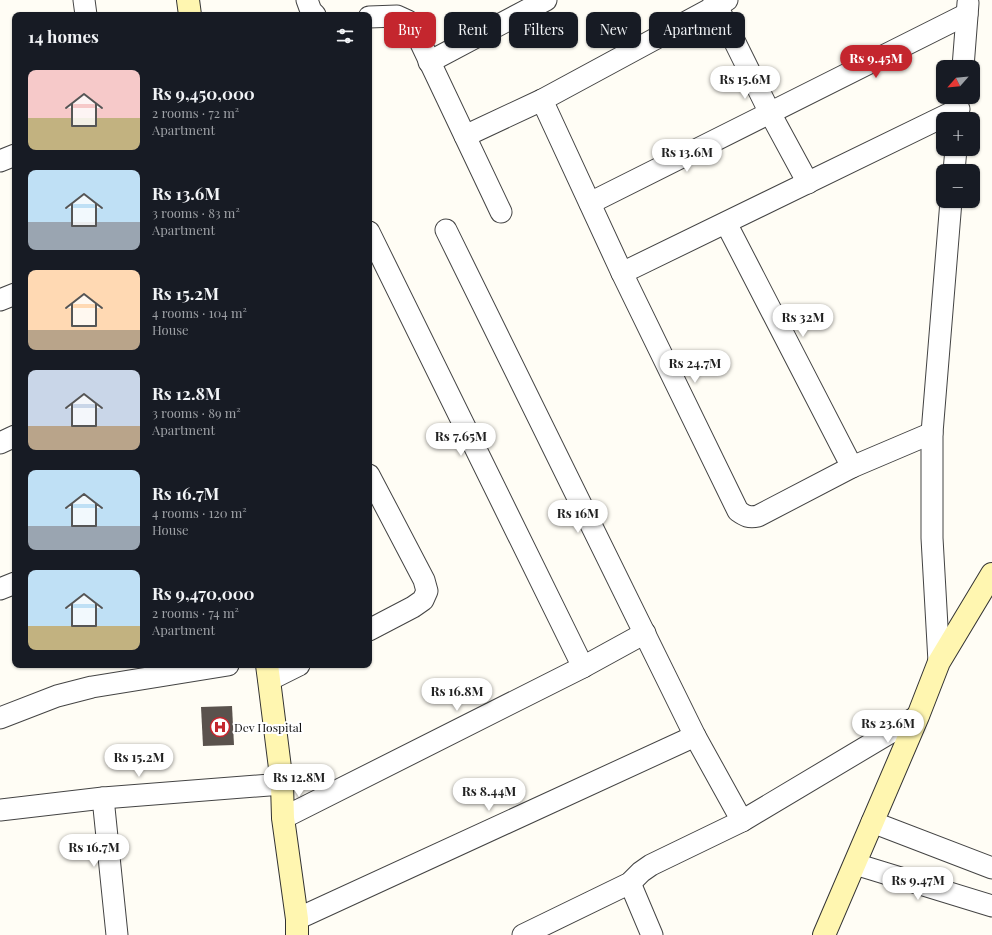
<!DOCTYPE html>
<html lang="en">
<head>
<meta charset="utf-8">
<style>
  :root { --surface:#171b24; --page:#242831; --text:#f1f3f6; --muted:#9ea1a6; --accent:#c4262e }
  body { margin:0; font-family:"Playfair Display",serif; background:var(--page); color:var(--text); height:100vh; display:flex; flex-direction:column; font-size:15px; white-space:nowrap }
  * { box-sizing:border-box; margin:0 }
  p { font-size:13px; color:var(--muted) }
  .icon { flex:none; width:22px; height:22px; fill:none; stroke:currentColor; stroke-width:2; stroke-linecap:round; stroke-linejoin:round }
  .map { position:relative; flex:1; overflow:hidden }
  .details { position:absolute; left:12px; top:12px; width:360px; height:656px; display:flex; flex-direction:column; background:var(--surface); border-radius:8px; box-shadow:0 1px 3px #0004 }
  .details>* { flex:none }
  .top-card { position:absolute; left:384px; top:12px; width:380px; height:36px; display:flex; gap:8px }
  .needle { width:26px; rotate:243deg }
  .tools { position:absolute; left:936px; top:60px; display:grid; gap:8px }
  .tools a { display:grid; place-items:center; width:44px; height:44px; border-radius:8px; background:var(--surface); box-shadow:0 1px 3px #0004; font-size:20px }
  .price { position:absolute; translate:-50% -34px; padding:0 9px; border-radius:14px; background:#fff; color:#222; font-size:13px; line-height:26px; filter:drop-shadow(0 1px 2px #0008) }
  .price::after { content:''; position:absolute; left:50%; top:24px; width:12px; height:9px; margin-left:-6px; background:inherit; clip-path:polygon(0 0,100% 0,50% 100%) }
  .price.on { background:var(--accent); color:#fff }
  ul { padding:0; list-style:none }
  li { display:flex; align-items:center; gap:12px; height:100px; padding:0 16px }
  li span { display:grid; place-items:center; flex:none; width:112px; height:80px; border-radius:8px; color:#555 }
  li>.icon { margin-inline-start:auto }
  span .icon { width:48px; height:48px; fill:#fffc; stroke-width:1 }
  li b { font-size:17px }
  h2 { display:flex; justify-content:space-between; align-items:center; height:48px; padding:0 16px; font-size:17px }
  .chip { padding:0 14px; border-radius:8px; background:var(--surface); box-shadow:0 1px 3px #0004; font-size:14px; line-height:36px }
  .chip.on { background:var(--accent); color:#fff }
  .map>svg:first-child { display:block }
</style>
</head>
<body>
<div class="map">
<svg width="992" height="935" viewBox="0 0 992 935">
  <rect width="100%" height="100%" fill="#fffdf5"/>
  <path fill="#5a524d" d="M 232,706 L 234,745 L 203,746 L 201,707 Z"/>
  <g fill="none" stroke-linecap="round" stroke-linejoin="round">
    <g stroke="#444" stroke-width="23">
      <g id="street">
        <path d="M 84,0 L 86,15"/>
        <path d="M 307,0 L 311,11 L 315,15"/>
        <path d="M 714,0 L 770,113 L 808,183"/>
        <path d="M 369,17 L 397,16 L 408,21 L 418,37 L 501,212"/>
        <path d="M 429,62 L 546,0"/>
        <path d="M 963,67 L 968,3"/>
        <path d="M 542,100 L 622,273 L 738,511 C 745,516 749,518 758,516 L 852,467 L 932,433"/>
        <path d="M 465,136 L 542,100 L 727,0"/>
        <path d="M 0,161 L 15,155"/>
        <path d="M 954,171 L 956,149"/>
        <path d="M 590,203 L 967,14"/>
        <path d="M 726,223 L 852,467"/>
        <path d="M 446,230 L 695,736 L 742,821"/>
        <path d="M 369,232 L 583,667"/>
        <path d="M 622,273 L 959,109"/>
        <path d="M 0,300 L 15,294"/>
        <path d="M 0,443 L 15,436"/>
        <path d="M 369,475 L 424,580 L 427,591 L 423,600 L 413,607 L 369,630"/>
        <path d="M 0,589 L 15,583"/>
        <path d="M 939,662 L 932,538 L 932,433 L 951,201"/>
        <path d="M 269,680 L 299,665"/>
        <path d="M 0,718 L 57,696 L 92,687 L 228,665"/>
        <path d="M 103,798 L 117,935"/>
        <path d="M 0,810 L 103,798 L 282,784"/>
        <path d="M 283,818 L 583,667 L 645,633"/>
        <path d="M 872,822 L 992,868"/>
        <path d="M 855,864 L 992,906"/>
        <path d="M 630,883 L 652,935"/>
        <path d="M 297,919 L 695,736"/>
        <path d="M 523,935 L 630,883 L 641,872 L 651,865 L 742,821 L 918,716"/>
      </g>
    </g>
    <g stroke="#333" stroke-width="24">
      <g id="secondary">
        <path d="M 188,0 L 190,15"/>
        <path d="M 267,665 L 269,680 L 282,784 L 283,818 L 297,919 L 297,935"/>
        <path d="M 824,935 L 918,716 L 939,662 L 992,574"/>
      </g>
    </g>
    <use href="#street" stroke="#fff" stroke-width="21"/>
    <use href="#secondary" stroke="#fff6b0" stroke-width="22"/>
  </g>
  <defs>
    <g id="hospital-ring" transform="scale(1)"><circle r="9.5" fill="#fff" stroke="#c4262e" stroke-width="1.5"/><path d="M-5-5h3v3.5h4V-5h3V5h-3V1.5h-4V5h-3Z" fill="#c4262e"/></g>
  </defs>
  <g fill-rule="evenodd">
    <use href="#hospital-ring" x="220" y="727"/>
  </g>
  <g text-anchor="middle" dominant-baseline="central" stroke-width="4" stroke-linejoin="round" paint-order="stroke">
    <g font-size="12" fill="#111" stroke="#fff" text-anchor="start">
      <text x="234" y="727">Dev Hospital</text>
    </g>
  </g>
</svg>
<div class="tools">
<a><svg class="needle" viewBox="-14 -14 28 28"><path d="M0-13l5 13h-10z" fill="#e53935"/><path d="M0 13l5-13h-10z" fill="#9ea1a6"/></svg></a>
<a>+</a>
<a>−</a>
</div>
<b class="price on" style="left:876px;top:79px">Rs 9.45M</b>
<b class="price" style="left:745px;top:100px">Rs 15.6M</b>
<b class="price" style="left:687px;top:173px">Rs 13.6M</b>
<b class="price" style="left:803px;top:338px">Rs 32M</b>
<b class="price" style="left:695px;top:384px">Rs 24.7M</b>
<b class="price" style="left:461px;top:457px">Rs 7.65M</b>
<b class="price" style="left:578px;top:534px">Rs 16M</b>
<b class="price" style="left:457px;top:712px">Rs 16.8M</b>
<b class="price" style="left:888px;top:744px">Rs 23.6M</b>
<b class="price" style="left:139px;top:778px">Rs 15.2M</b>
<b class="price" style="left:299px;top:798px">Rs 12.8M</b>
<b class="price" style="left:489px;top:812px">Rs 8.44M</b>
<b class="price" style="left:94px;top:868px">Rs 16.7M</b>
<b class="price" style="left:918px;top:901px">Rs 9.47M</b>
<div class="top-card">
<a class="chip on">Buy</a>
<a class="chip">Rent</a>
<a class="chip">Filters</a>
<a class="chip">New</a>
<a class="chip">Apartment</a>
</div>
<section class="details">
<h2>14 homes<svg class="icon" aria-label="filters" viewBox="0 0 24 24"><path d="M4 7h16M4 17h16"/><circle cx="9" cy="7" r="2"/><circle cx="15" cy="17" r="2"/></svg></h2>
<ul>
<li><span style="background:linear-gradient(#f6c9c9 60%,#c2b280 0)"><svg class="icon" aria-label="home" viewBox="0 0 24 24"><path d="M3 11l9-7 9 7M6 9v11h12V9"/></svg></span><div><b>Rs 9,450,000</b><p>2 rooms · 72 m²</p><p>Apartment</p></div></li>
<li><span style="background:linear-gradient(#bfe0f5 65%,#9aa5b1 0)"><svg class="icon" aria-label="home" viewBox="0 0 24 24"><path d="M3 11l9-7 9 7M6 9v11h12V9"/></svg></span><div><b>Rs 13.6M</b><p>3 rooms · 83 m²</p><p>Apartment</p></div></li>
<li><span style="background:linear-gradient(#ffd9b3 75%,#b9a48a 0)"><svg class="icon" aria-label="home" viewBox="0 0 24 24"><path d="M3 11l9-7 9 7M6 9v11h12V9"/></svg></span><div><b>Rs 15.2M</b><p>4 rooms · 104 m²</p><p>House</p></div></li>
<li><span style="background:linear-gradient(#c9d6e8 70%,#b9a48a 0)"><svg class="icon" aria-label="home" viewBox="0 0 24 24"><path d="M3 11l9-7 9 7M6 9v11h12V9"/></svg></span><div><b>Rs 12.8M</b><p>3 rooms · 89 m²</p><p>Apartment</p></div></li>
<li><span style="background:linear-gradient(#bfe0f5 70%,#9aa5b1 0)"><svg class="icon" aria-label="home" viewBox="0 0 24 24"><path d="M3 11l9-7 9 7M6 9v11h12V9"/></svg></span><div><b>Rs 16.7M</b><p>4 rooms · 120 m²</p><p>House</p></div></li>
<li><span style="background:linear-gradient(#bfe0f5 70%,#c2b280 0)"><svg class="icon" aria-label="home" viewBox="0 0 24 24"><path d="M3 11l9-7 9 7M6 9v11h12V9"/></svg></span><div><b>Rs 9,470,000</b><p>2 rooms · 74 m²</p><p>Apartment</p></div></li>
</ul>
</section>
</div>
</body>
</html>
